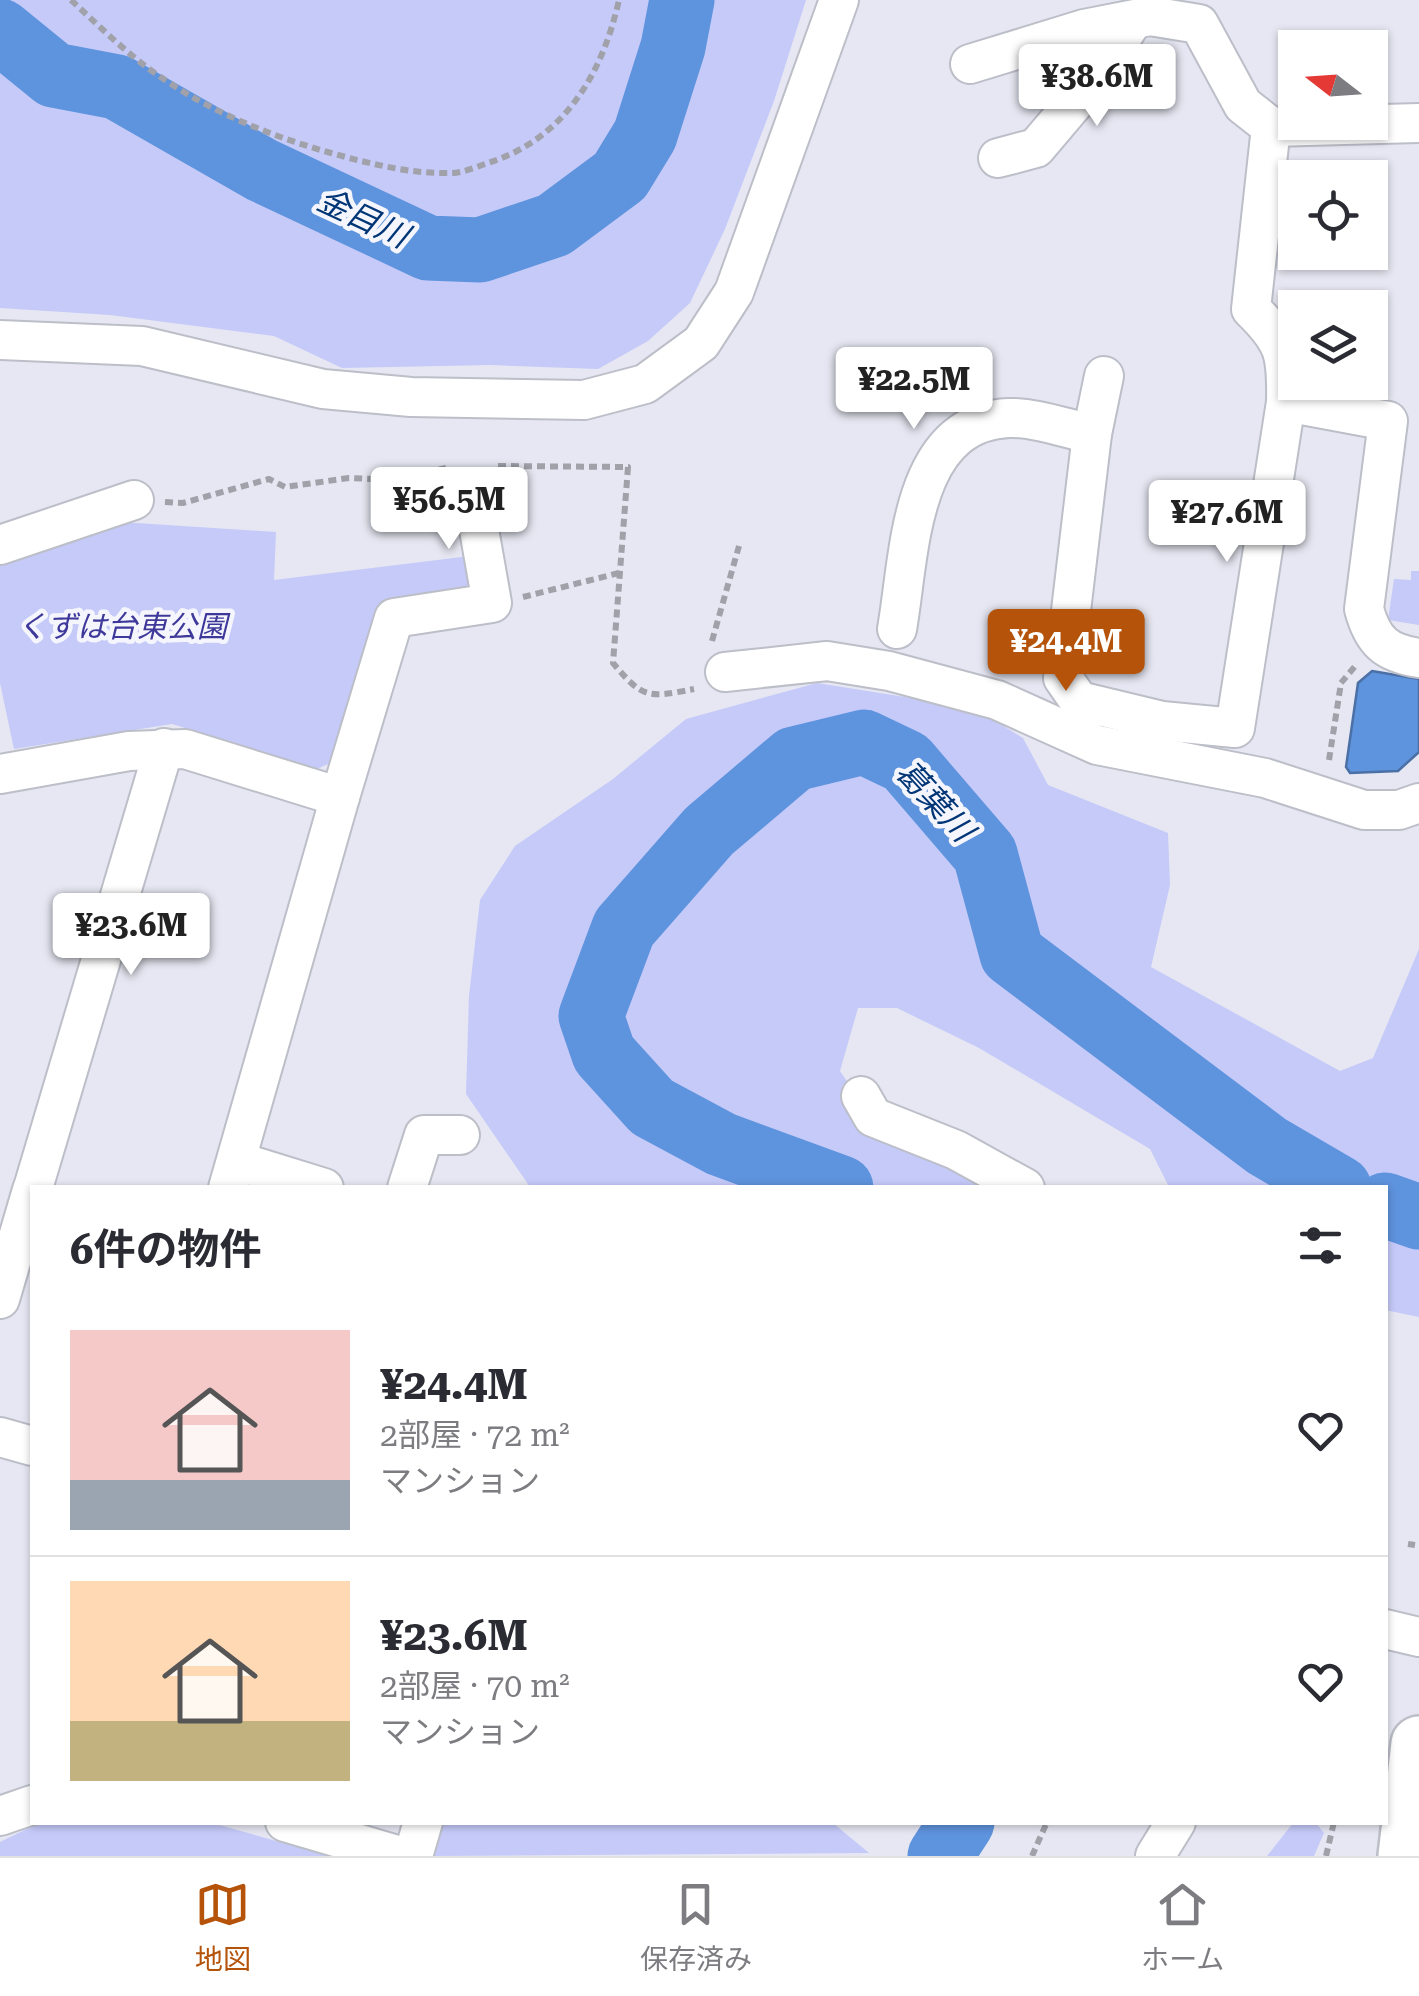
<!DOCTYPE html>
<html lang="ja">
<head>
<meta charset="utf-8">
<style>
  :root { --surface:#fff; --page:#f2f2f3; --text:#2b2b33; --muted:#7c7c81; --line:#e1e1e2; --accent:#b45309 }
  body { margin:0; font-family:"Roboto Serif","Noto Sans JP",serif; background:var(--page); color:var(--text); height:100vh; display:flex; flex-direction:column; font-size:38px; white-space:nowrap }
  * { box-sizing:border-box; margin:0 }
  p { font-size:32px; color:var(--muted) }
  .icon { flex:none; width:55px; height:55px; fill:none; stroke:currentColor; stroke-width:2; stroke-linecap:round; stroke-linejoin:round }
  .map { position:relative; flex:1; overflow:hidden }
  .side { position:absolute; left:30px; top:1185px; width:1358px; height:640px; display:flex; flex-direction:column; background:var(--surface); border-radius:0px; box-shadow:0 2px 8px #0004 }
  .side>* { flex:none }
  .needle { width:65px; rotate:287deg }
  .fabs { position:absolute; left:1278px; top:30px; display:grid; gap:20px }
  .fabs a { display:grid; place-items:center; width:110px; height:110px; border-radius:0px; background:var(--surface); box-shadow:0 2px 8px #0004; font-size:50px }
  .price { position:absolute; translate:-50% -85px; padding:0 22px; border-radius:10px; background:#fff; color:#222; font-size:32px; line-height:65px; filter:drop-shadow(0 2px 5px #0008) }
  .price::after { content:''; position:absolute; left:50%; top:60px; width:30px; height:22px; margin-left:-15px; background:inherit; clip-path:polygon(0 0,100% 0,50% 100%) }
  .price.current { background:var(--accent); color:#fff }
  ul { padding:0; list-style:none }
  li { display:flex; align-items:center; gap:30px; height:250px; padding:0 40px }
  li+li { border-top:2px solid var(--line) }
  li span { display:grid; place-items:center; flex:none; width:280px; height:200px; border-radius:0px; color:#555 }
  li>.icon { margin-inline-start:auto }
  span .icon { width:120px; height:120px; fill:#fffc; stroke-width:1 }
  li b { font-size:42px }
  h2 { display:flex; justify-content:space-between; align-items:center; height:120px; padding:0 40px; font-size:42px }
  .tabs { display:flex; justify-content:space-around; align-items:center; height:140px; border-top:2px solid var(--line); background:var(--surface); font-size:28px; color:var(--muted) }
  .tabs a { display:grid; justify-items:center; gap:5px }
  .tabs .current { color:var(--accent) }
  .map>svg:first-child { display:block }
</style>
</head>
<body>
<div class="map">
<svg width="1419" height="1856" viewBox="0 0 1419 1856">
  <rect width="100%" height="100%" fill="#e6e7f2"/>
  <g fill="#c5caf9">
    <path d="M 0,0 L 806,0 L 774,101 L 725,229 L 690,303 L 648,341 L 598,369 L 490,365 L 342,368 L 274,336 L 110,315 L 0,308 Z"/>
    <path d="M 105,521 L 276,532 L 274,580 L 470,556 L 474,583 L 464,596 L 382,608 L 337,760 L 317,769 L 172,724 L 14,749 L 0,683 L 0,559 Z"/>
    <path d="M 1411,571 L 1419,571 L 1419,625 L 1388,620 L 1394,579 L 1411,580 Z"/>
    <path d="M 817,683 L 974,708 L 1023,738 L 1048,785 L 1168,833 L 1170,885 L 1151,967 L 1340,1071 L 1373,1058 L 1419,949 L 1419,1317 L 1385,1310 L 1385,1188 L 1169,1187 L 1150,1149 L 979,1048 L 897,1008 L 858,1008 L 840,1071 L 882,1133 L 997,1187 L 530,1187 L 466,1094 L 469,996 L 480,900 L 515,846 L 613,779 L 686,719 Z"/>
    <path d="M 41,1822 L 216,1824 L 329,1856 L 0,1856 L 0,1842 Z"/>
    <path d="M 440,1822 L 833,1823 L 869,1853 L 429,1856 Z"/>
    <path d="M 1293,1823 L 1316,1823 L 1324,1833 L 1314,1856 L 1267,1856 Z"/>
  </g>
  <path fill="#5e93dd" stroke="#4b70a6" stroke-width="2.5" d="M 1372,671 L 1419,679 L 1419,752 L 1398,771 L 1350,773 L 1346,767 L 1358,683 Z"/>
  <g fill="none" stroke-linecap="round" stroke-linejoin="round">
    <g stroke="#5e93dd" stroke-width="65">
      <path d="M 0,31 L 54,75 L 117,87 L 262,170 L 428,248 L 480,250 L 554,225 L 620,176 L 645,135 L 673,47 L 682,0"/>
      <path d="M 841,1188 L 721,1144 L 652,1107 L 604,1054 L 591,1016 L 624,928 L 709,831 L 794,759 L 864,742 L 906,762 L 985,854 L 1012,954 L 1267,1146 L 1339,1188"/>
      <path d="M 1385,1205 L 1419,1217"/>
      <path d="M 940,1856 L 962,1822"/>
    </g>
    <g stroke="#bcbec8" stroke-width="42">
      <g id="minor">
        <path d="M 970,64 L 1084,29 L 1150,16 L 1199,24 L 1243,105 L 1271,127 L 1419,123"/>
        <path d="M 998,158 L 1036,148 L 1097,76 L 1133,20"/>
        <path d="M 0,340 L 142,346 L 323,389 L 411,397 L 584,400 L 645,384 L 701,343 L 734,292 L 839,0"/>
        <path d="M 1104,376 L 1092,434 L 1063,678 L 1079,701 L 1162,721 L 1235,728 L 1286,402 C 1287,355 1285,342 1251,309 L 1271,127"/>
        <path d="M 1286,402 L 1388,421 L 1364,609 C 1373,642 1386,653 1419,658"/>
        <path d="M 0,545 L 134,500"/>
        <path d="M 897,629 C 910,557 908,422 1009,418 C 1035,417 1067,429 1092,434"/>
        <path d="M 725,672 L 827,661 L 889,671 L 997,700 L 1097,745 L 1265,778 L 1364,810 L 1399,810 L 1419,803"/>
        <path d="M 0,774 L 129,751 L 185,749 L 340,797 L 228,1188"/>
        <path d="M 340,797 L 394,618 L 492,603 L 472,490"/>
        <path d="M 861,1096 L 873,1117 L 956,1150 L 1025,1188"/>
        <path d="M 237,1161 L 324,1188"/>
        <path d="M 33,1188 L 164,748"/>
        <path d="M 407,1188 L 424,1135 L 460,1135"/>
        <path d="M 0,1299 L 32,1190"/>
        <path d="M 0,1437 L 32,1446"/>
        <path d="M 1385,1629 L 1419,1637"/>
        <path d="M 0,1816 L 32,1805"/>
        <path d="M 285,1822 L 400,1856"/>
        <path d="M 413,1856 L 423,1822"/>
        <path d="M 1155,1856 L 1176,1822"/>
      </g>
    </g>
    <g stroke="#bcbec8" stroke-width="60">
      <path id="highway" d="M 1406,1856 L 1419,1744"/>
    </g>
    <g stroke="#a0a1a9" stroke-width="6" stroke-dasharray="8 5" stroke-linecap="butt">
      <path d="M 71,0 C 97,24 123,50 152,71 C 206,110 267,135 331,153 C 371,164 410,174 451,173 C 463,173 476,167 488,163 C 564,139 602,75 619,0"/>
      <path d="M 498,466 L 628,467 L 613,663 C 643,699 648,698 694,689"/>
      <path d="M 401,478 L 446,468"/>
      <path d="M 165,502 L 183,503 L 269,479 L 285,487 L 349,478 L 441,482"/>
      <path d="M 523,597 L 619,573"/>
      <path d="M 712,641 L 739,546"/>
      <path d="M 1329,760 L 1341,683 L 1356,665"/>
      <path d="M 1408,1544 L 1415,1545"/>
      <path d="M 1032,1856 L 1047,1822"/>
      <path d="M 1326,1856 L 1334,1822"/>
    </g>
    <use href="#minor" stroke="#fff" stroke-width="38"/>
    <use href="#highway" stroke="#fff" stroke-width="55"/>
  </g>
  <g text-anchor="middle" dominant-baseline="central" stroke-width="9" stroke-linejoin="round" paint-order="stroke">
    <g font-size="30" font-style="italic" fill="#3e389a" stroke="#f4f5fd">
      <text x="122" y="626">くずは台東公園</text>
    </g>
    <g font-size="32" font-style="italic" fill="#003576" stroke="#f4f5fd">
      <text transform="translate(363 218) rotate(25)">金目川</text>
      <text transform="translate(935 801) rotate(47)">葛葉川</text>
    </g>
  </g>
</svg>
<div class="fabs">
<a><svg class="needle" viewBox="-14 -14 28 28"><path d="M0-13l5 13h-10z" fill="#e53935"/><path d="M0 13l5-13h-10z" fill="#7c7c81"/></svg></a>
<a><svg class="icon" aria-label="locate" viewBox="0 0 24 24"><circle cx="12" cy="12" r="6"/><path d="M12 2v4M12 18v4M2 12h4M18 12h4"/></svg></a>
<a><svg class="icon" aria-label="layers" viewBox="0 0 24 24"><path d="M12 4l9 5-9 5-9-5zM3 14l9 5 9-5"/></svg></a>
</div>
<b class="price" style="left:1097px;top:129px">¥38.6M</b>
<b class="price" style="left:914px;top:432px">¥22.5M</b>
<b class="price" style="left:449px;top:552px">¥56.5M</b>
<b class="price" style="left:1227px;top:565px">¥27.6M</b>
<b class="price current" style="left:1066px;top:694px">¥24.4M</b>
<b class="price" style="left:131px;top:978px">¥23.6M</b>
<section class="side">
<h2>6件の物件<svg class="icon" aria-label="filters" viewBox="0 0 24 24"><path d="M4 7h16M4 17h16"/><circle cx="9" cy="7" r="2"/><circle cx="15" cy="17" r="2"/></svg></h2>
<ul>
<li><span style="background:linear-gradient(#f6c9c9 75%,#9aa5b1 0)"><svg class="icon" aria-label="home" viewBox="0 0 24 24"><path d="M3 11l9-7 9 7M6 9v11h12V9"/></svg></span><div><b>¥24.4M</b><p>2部屋 · 72 m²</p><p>マンション</p></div><svg class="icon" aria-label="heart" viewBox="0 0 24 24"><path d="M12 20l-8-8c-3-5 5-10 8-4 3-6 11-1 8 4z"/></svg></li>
<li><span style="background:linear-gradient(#ffd9b3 70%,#c2b280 0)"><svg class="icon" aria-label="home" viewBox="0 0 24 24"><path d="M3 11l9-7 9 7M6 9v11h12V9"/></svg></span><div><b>¥23.6M</b><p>2部屋 · 70 m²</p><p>マンション</p></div><svg class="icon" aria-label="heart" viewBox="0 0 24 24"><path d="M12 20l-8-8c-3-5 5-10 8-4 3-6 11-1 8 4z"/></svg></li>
</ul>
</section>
</div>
<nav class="tabs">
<a class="current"><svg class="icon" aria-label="map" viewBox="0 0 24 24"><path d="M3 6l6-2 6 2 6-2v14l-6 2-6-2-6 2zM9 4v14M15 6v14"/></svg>地図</a>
<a><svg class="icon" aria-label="saved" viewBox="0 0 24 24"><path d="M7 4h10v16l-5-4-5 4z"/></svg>保存済み</a>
<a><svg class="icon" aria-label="home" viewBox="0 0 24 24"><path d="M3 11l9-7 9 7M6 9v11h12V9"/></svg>ホーム</a>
</nav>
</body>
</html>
